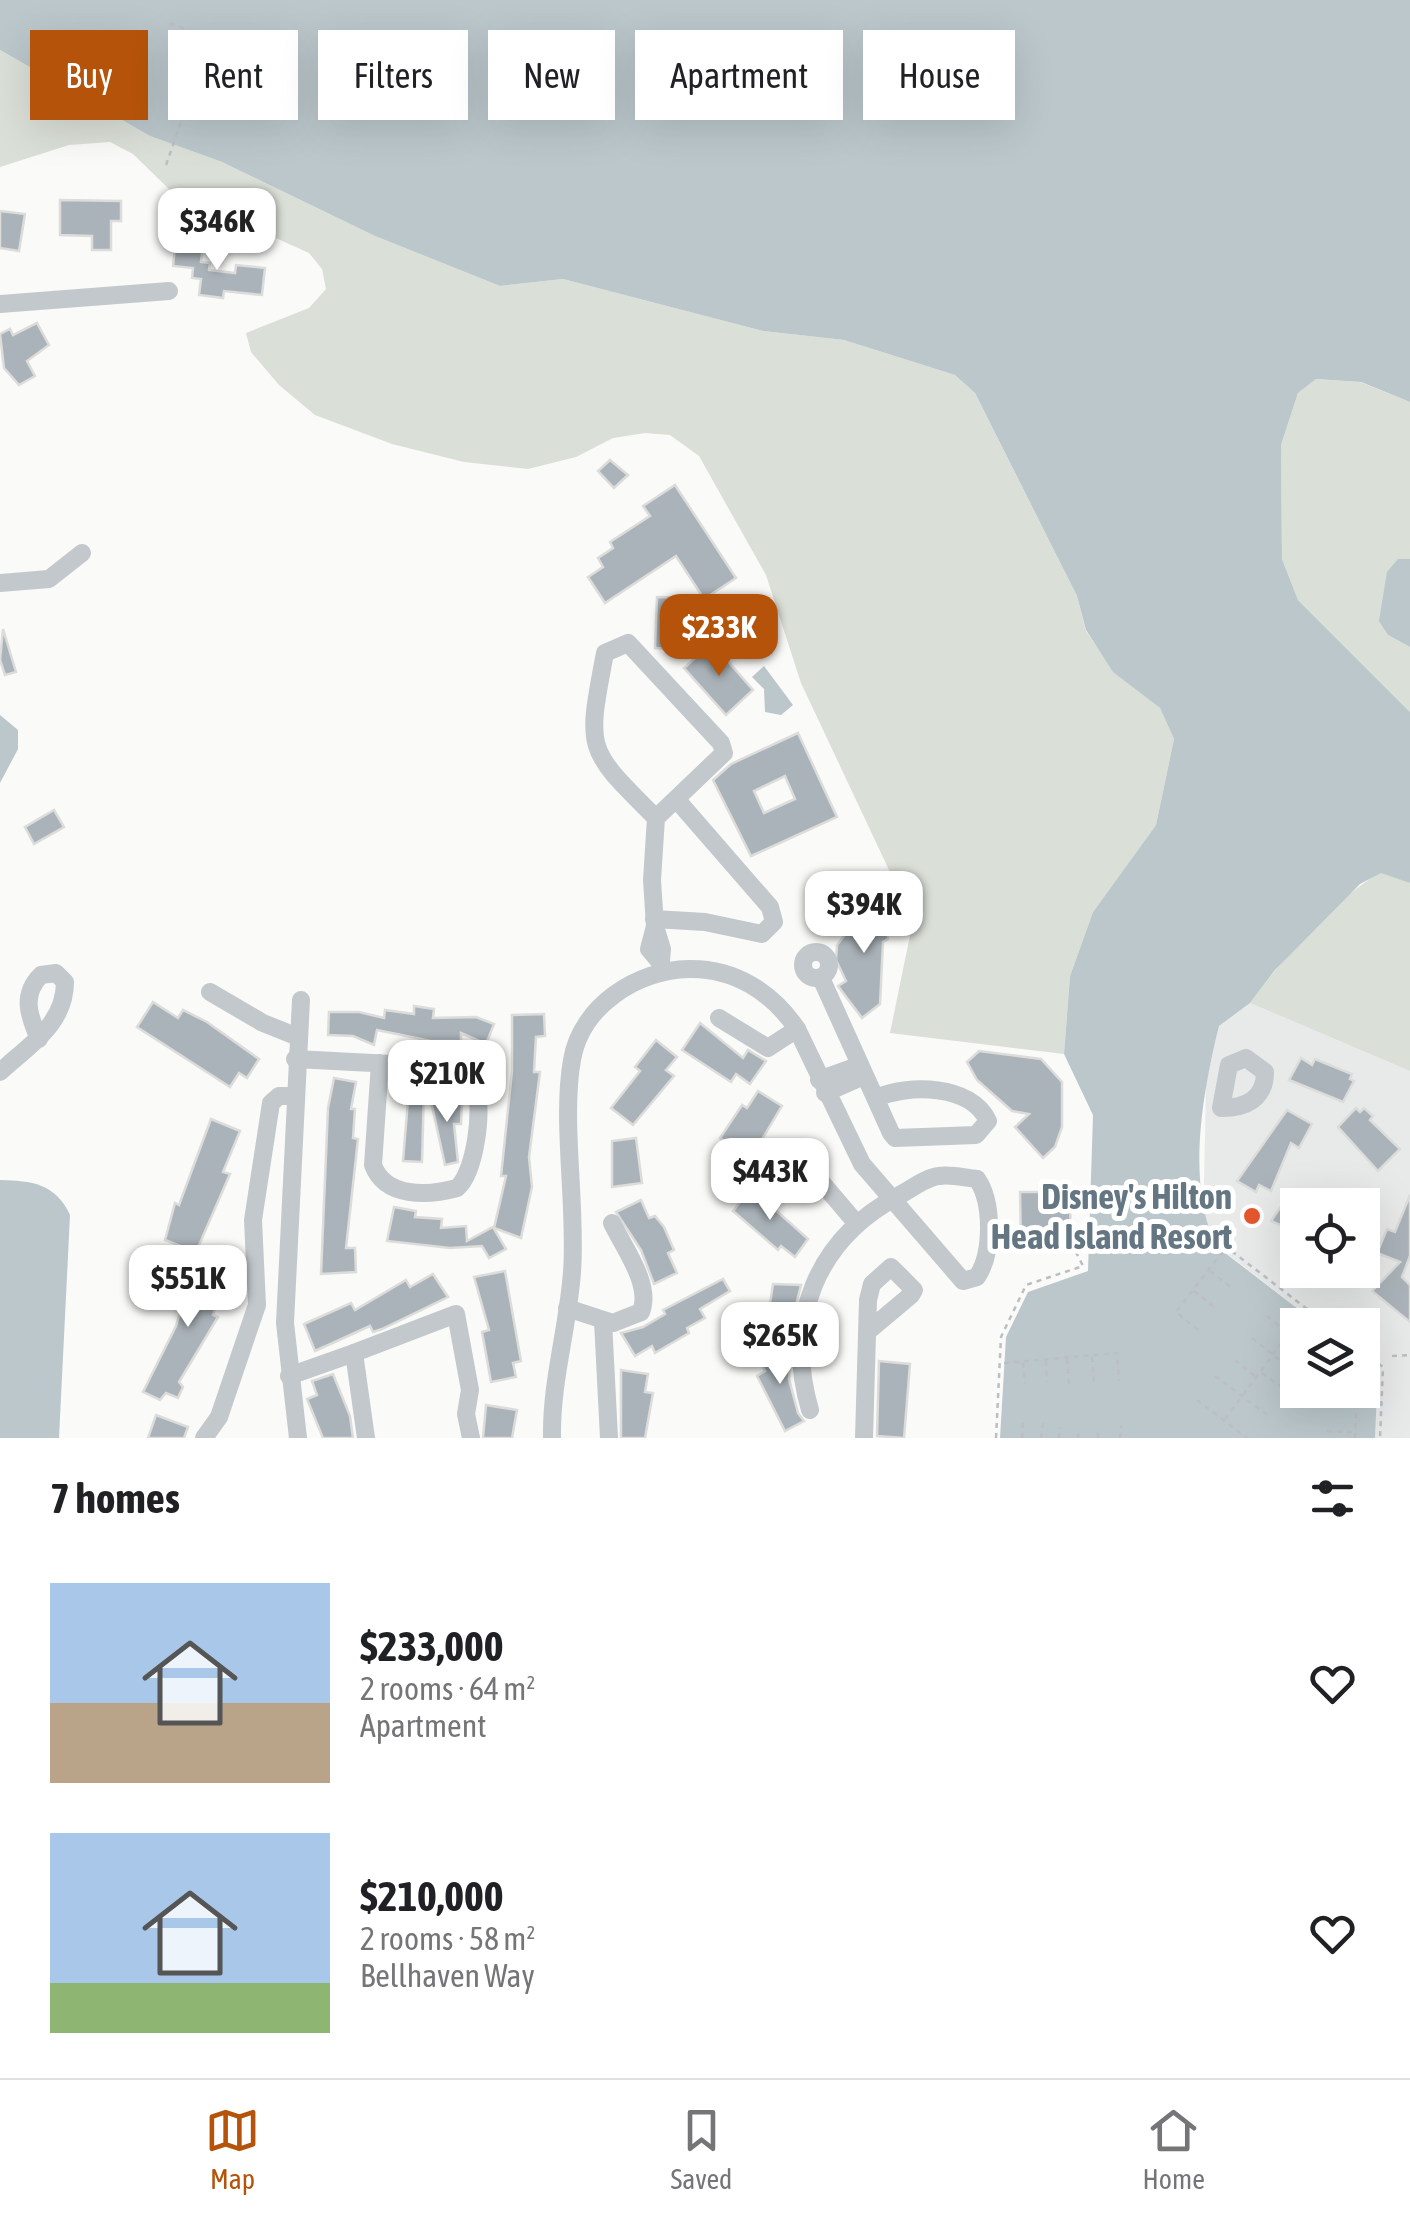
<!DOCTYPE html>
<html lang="en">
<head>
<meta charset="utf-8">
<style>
  :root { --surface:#fff; --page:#f2f2f2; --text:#202124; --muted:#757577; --line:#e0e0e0; --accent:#b45309 }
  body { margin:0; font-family:"Asap Condensed",sans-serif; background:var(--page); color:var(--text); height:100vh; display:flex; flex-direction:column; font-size:38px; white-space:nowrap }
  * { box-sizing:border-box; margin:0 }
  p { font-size:32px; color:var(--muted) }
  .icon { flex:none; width:55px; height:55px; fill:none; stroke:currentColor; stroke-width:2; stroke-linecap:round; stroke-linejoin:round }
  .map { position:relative; height:1438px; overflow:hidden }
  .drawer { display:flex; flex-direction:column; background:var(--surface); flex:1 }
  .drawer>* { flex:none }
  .top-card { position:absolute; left:30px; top:30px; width:1350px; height:90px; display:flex; gap:20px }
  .tools { position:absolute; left:1280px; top:1188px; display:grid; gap:20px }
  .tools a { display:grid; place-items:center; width:100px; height:100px; border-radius:0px; background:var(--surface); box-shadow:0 10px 40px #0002; font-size:50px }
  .price { position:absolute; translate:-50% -85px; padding:0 22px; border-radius:20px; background:#fff; color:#222; font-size:32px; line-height:65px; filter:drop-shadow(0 2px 5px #0008) }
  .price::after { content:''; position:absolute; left:50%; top:60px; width:30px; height:22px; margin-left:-15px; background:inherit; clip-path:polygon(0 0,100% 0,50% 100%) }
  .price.current { background:var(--accent); color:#fff }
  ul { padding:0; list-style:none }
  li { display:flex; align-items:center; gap:30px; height:250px; padding:0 50px }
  li span { display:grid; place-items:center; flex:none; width:280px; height:200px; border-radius:0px; color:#555 }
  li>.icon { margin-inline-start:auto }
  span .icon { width:120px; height:120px; fill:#fffc; stroke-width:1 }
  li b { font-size:42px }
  h2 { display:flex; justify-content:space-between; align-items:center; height:120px; padding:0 50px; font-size:42px }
  .chip { padding:0 35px; border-radius:0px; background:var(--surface); box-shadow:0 10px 40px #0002; font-size:35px; line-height:90px }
  .chip.current { background:var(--accent); color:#fff }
  .menu { display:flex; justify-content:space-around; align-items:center; height:140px; border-top:2px solid var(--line); background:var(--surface); font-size:28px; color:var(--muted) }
  .menu a { display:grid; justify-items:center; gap:5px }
  .menu .current { color:var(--accent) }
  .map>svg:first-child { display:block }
</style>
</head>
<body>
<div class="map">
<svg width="1410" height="1438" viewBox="0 0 1410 1438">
  <rect width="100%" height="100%" fill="#fafaf8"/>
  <path fill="#e8e9e9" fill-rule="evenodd" d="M 1250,1003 L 1410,1071 L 1410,1438 L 1375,1438 L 1378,1371 L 1363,1358 L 1362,1325 L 1319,1325 L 1203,1235 L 1206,1082 L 1219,1026 ZM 1298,1205 L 1362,1205 L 1362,1270 L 1298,1270 Z"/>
  <g fill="#dadfd7">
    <path d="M 0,50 L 150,136 L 222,162 L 375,236 L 500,286 L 563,279 L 763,331 L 844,340 L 955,375 L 975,393 L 1077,596 L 1086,631 L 1114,672 L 1160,708 L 1174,739 L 1156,825 L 1093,912 L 1070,976 L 1064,1054 L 890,1033 L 913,921 L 801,683 L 766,575 L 699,456 L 670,435 L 645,433 L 613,438 L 576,457 L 528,469 L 464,462 L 392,444 L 315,415 L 279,385 L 251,352 L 246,333 L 309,308 L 326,289 L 322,269 L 309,253 L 171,191 L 133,154 L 110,142 L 69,145 L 0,167 Z"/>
    <path d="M 1316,379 L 1360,382 L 1410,402 L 1410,559 L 1398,559 L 1388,635 L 1410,647 L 1410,712 L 1298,600 L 1282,559 L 1281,445 L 1298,393 Z"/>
    <path d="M 1381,872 L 1410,883 L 1410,1071 L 1250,1003 C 1285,956 1330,902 1381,872 Z"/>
  </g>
  <g fill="#bbc7cb">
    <path d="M 0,0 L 1410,0 L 1410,402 L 1361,382 L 1316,379 L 1298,393 L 1281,445 L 1282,559 L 1298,600 L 1410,712 L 1410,883 L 1381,873 L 1360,884 L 1275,970 L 1250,1003 L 1219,1026 C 1204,1087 1189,1167 1209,1228 L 1203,1236 L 1319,1325 L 1298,1325 L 1298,1390 L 1362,1390 L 1363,1358 L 1378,1371 L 1375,1438 L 1000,1438 L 1006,1337 L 1028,1292 L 1088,1271 L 1093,1115 L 1064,1054 L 1070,976 L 1093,912 L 1156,825 L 1174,739 L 1160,708 L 1113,672 L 1086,630 L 1077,596 L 975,393 L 955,375 L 844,340 L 763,331 L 563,279 L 500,286 L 375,236 L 222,162 L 150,136 L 0,50 Z"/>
    <path d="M 1398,559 L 1410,559 L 1410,647 L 1388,635 L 1379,621 L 1387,572 Z"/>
    <path d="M 764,666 L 793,705 L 781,715 L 765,712 L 764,689 L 752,677 Z"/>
    <path d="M 0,715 L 18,730 L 18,749 L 0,783 Z"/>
    <path d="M 0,1180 C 32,1181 55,1183 70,1215 L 59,1438 L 0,1438 Z"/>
  </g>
  <g fill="#aab3b9" stroke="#dcdcda" stroke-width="2.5" fill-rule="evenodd">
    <path d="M 60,200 L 121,201 L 121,221 L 111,221 L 111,250 L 92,250 L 92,236 L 60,235 Z"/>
    <path d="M 0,211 L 25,214 L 19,251 L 0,248 Z"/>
    <path d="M 176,238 L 203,245 L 201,262 L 210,263 L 209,270 L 235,273 L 236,265 L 265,268 L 262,295 L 224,291 L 223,298 L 199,295 L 201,279 L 192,278 L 193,268 L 173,266 Z"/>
    <path d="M 37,323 L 49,345 L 27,361 L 35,376 L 19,385 L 4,368 L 0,334 L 10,329 L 13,335 Z"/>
    <path d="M 610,460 L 628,475 L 614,488 L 598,471 Z"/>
    <path d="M 675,485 L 736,578 L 704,599 L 676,556 L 605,603 L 588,577 L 603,567 L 598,558 L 613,548 L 610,542 L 650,516 L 643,506 Z"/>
    <path d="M 657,597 L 694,598 L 692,650 L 655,648 Z"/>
    <path d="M 3,629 L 16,672 L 5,675 L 0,660 Z"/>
    <path d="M 712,643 L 753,690 L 726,715 L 684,668 Z"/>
    <path d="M 798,733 L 837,817 L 751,856 L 713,780 L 731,764 ZM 785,776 L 795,799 L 764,813 L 754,791 Z"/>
    <path d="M 54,810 L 64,827 L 34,844 L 25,827 Z"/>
    <path d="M 876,895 L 887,909 L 888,939 L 883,942 L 880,1004 L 862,1018 L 838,986 L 846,981 L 836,960 L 837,945 L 851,927 L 845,919 Z"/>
    <path d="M 153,1002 L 178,1018 L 183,1010 L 207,1022 L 259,1059 L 247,1078 L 239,1073 L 230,1087 L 137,1027 Z"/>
    <path d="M 414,1006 L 434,1009 L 433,1018 L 476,1017 L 494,1024 L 486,1044 L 461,1033 L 461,1041 L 431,1041 L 377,1030 L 374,1045 L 353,1036 L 328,1035 L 329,1012 L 359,1012 L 384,1018 L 385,1010 L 414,1014 Z"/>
    <path d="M 544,1014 L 545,1036 L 536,1037 L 534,1072 L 540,1072 L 529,1157 L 532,1187 L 521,1238 L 494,1228 L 506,1176 L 501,1176 L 512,1071 L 512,1015 Z"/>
    <path d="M 700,1023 L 743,1058 L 748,1050 L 766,1061 L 750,1084 L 736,1074 L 731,1082 L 682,1050 Z"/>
    <path d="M 656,1040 L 677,1057 L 666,1070 L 674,1076 L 633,1125 L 611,1108 L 640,1071 L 635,1067 Z"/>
    <path d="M 979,1051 L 1041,1059 L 1062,1082 L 1062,1127 L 1055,1147 L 1043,1158 L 1015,1127 L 1029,1114 L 1012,1111 L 977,1080 L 967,1062 Z"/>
    <path d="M 1301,1058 L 1312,1065 L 1315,1059 L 1352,1074 L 1350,1079 L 1354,1081 L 1343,1102 L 1289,1080 Z"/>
    <path d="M 334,1078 L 356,1082 L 351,1109 L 355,1109 L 353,1138 L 358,1139 L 346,1248 L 355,1248 L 356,1272 L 321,1274 L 328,1108 Z"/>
    <path d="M 409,1088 L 424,1090 L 422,1162 L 403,1161 Z"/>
    <path d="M 758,1091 L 782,1106 L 740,1176 L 716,1160 L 728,1143 L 720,1138 L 742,1105 L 747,1108 Z"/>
    <path d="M 430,1097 L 462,1099 L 461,1124 L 454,1124 L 458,1162 L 445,1165 Z"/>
    <path d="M 1356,1108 L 1360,1112 L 1364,1108 L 1373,1116 L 1370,1120 L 1400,1149 L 1378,1171 L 1338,1127 Z"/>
    <path d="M 1287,1110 L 1312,1124 L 1299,1148 L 1291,1143 L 1271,1191 L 1259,1185 L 1256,1192 L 1237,1181 Z"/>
    <path d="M 211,1119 L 240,1131 L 223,1172 L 230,1174 L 196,1252 L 165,1240 L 175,1203 L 179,1205 Z"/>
    <path d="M 636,1138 L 642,1183 L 612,1187 L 612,1141 Z"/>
    <path d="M 751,1188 L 808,1239 L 795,1257 L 781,1246 L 778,1250 L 733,1211 Z"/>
    <path d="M 1020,1192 L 1059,1192 L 1060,1200 L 1070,1200 L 1071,1240 L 1021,1242 Z"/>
    <path d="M 1410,1195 L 1410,1256 L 1402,1277 L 1410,1285 L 1410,1322 L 1372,1291 L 1400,1262 L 1377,1253 L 1387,1229 L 1395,1232 Z"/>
    <path d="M 1287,1197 L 1298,1204 L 1298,1233 L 1271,1221 Z"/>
    <path d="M 641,1200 L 649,1218 L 655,1216 L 664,1227 L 674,1250 L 668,1253 L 677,1273 L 654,1284 L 641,1250 L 616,1212 Z"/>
    <path d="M 394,1207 L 416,1211 L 415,1217 L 442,1219 L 441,1228 L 466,1226 L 467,1241 L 493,1227 L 506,1249 L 489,1258 L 482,1246 L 450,1248 L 387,1241 Z"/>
    <path d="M 196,1256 L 226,1272 L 213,1315 L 218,1317 L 179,1382 L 183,1387 L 178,1398 L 166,1393 L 160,1400 L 143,1392 L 176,1326 Z"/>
    <path d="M 505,1271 L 521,1361 L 513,1363 L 516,1377 L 491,1382 L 482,1332 L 489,1330 L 474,1277 Z"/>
    <path d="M 433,1274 L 448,1297 L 382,1329 L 373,1332 L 370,1326 L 315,1351 L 304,1324 L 351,1303 L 355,1310 L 406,1280 L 410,1287 Z"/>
    <path d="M 723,1279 L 730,1291 L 700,1309 L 705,1318 L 687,1328 L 689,1333 L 655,1353 L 652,1346 L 635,1356 L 621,1333 L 643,1327 L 665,1314 L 663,1310 Z"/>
    <path d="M 773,1284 L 801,1285 L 791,1325 L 767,1324 Z"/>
    <path d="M 782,1346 L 790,1361 L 789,1379 L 798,1413 L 804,1421 L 785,1431 L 757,1376 L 765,1371 L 758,1357 Z"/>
    <path d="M 879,1361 L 910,1364 L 904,1438 L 877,1436 Z"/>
    <path d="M 621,1370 L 648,1374 L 645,1392 L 653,1393 L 645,1438 L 621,1438 Z"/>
    <path d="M 333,1374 L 350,1416 L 353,1438 L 323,1438 L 307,1399 L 317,1395 L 312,1381 Z"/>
    <path d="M 486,1405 L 517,1410 L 512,1438 L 483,1438 Z"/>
    <path d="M 156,1415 L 188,1427 L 184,1438 L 148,1438 Z"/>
  </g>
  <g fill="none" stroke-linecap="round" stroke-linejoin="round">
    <g stroke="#bbbfc2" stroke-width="2.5" stroke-dasharray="5 5" stroke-linecap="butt">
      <path d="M 170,23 L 259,58"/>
      <path d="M 166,165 L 210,39"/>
      <path d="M 1208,1233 L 1328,1325"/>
      <path d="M 1210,1271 L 1232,1288"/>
      <path d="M 1194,1291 L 1214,1307"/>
      <path d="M 1267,1316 L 1298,1341"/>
      <path d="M 1198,1330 L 1176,1312 L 1223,1251"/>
      <path d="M 1252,1338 L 1291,1369"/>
      <path d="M 1362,1352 L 1383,1367 L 1380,1438"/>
      <path d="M 1392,1356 L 1410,1355"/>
      <path d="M 1092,1357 L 1094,1384"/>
      <path d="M 1067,1359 L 1069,1386"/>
      <path d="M 1235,1360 L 1256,1377"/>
      <path d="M 1046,1361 L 1047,1382"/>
      <path d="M 1004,1363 L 1117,1353 L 1119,1381"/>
      <path d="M 1023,1363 L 1025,1384"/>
      <path d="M 1262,1373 L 1283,1388"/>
      <path d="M 1215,1376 L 1270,1417"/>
      <path d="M 1197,1400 L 1247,1438"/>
      <path d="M 1331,1404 L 1355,1407"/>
      <path d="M 1225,1419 L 1304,1313"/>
      <path d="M 1327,1431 L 1353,1432"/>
      <path d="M 996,1438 L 1001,1337 L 1026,1285 L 1083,1266 L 1072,1244"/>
      <path d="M 1022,1438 L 1023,1420"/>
      <path d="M 1041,1438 L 1043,1423"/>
      <path d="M 1059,1438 L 1060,1427"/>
      <path d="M 1078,1438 L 1079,1429"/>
      <path d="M 1098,1438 L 1098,1428"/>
      <path d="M 1120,1438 L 1121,1425"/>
      <path d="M 1355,1438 L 1357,1390"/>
    </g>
    <g stroke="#c3c8cc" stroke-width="18">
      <path d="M 0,304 L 169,291"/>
      <path d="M 0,583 L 49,579 L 82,553"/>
      <path d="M 654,919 L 705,922 L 762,934 L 774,922 L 770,907 L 677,800"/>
      <path d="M 655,926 L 652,880 L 656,818 L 724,753 L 721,743 L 628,643 L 605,653 C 586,752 586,748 656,818"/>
      <circle cx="816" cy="965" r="13"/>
      <path d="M 659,961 L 649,949 L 655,926 L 662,949 L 660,973"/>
      <path d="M 821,978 L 891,1133 L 895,1138 L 976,1135 L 988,1121 C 971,1084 908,1084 876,1098"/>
      <path d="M 210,992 L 263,1023 L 298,1037"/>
      <path d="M 719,1018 L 768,1048 L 797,1029"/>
      <path d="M 1246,1058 L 1265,1072 C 1265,1099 1246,1108 1221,1108 L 1229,1065 Z"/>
      <path d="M 295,1059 L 450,1067 C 461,1070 471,1075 475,1086 C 484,1108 475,1173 457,1188 C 428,1196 385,1198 373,1165 L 380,1063"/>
      <path d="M 0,1072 C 28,1046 65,1025 65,982 L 56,973 L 41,975 C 21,995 29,1016 39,1039"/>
      <path d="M 819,1080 L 852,1068 L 862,1071 L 857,1079 L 825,1093"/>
      <path d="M 800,1157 L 857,1224"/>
      <path d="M 567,1308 L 613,1323 L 641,1312 C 652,1285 624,1248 612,1223"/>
      <path d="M 603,1321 L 609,1438"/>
      <path d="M 354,1353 L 456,1314 L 470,1390 L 466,1414 L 471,1438"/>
      <path d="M 289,1376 L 354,1353 L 366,1438"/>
      <path d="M 204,1438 L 219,1417 L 257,1305 L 253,1220 L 271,1103 L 279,1096 L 294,1096"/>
      <path d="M 298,1438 L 285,1323 L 301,1000"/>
      <path d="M 552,1438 C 551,1381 568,1328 572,1272 C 577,1207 561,1121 572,1060 C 581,1006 637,970 689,969 C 734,968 772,992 797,1029 L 862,1164 L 963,1281 L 977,1277 C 993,1253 993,1202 977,1179 C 965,1178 951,1174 939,1176 C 926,1177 910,1190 898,1196 C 816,1240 784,1321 810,1410"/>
      <path d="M 864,1438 L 868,1300 L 872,1284 L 891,1267 L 914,1290 L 911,1295 L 867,1332"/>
    </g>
  </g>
  <circle fill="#e4572e" stroke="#fff" stroke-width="4" cx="1252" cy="1216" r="10"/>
  <g text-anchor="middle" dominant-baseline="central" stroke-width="10" stroke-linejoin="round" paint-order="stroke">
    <g font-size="35" font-weight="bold" fill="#657683" stroke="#fff" text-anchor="end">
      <text x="1232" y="1196">Disney's Hilton<tspan x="1232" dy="40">Head Island Resort</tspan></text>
    </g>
  </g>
</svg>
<div class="tools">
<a><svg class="icon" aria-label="locate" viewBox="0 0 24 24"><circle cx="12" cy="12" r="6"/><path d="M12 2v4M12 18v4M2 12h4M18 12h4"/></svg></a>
<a><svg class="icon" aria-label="layers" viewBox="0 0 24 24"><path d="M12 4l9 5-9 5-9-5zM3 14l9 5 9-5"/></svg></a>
</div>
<b class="price" style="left:217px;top:273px">$346K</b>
<b class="price current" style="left:719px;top:679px">$233K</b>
<b class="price" style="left:864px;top:956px">$394K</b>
<b class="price" style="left:447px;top:1125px">$210K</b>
<b class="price" style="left:770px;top:1223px">$443K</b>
<b class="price" style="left:188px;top:1330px">$551K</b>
<b class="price" style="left:780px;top:1387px">$265K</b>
<div class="top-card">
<a class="chip current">Buy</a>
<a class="chip">Rent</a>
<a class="chip">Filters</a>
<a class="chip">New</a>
<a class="chip">Apartment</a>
<a class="chip">House</a>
</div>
</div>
<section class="drawer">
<h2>7 homes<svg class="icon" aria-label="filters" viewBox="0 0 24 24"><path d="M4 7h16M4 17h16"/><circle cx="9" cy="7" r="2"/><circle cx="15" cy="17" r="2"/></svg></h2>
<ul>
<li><span style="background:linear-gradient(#a9c7e8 60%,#b9a48a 0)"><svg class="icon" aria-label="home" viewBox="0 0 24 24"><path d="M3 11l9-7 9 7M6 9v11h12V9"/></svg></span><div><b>$233,000</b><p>2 rooms · 64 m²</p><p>Apartment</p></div><svg class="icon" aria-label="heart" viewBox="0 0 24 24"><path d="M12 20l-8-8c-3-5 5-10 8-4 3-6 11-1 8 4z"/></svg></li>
<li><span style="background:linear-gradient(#a9c7e8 75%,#8fb573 0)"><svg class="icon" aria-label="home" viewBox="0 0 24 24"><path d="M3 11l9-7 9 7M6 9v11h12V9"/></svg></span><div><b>$210,000</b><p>2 rooms · 58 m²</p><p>Bellhaven Way</p></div><svg class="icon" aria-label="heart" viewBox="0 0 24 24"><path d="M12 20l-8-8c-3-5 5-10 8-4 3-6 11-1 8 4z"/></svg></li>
</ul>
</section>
<nav class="menu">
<a class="current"><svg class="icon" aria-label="map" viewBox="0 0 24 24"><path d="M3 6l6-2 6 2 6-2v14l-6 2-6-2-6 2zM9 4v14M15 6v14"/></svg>Map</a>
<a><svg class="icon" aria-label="saved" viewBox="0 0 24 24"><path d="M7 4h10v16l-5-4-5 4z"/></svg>Saved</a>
<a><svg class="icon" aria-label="home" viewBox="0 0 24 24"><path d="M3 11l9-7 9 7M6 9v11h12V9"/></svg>Home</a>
</nav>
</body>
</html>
